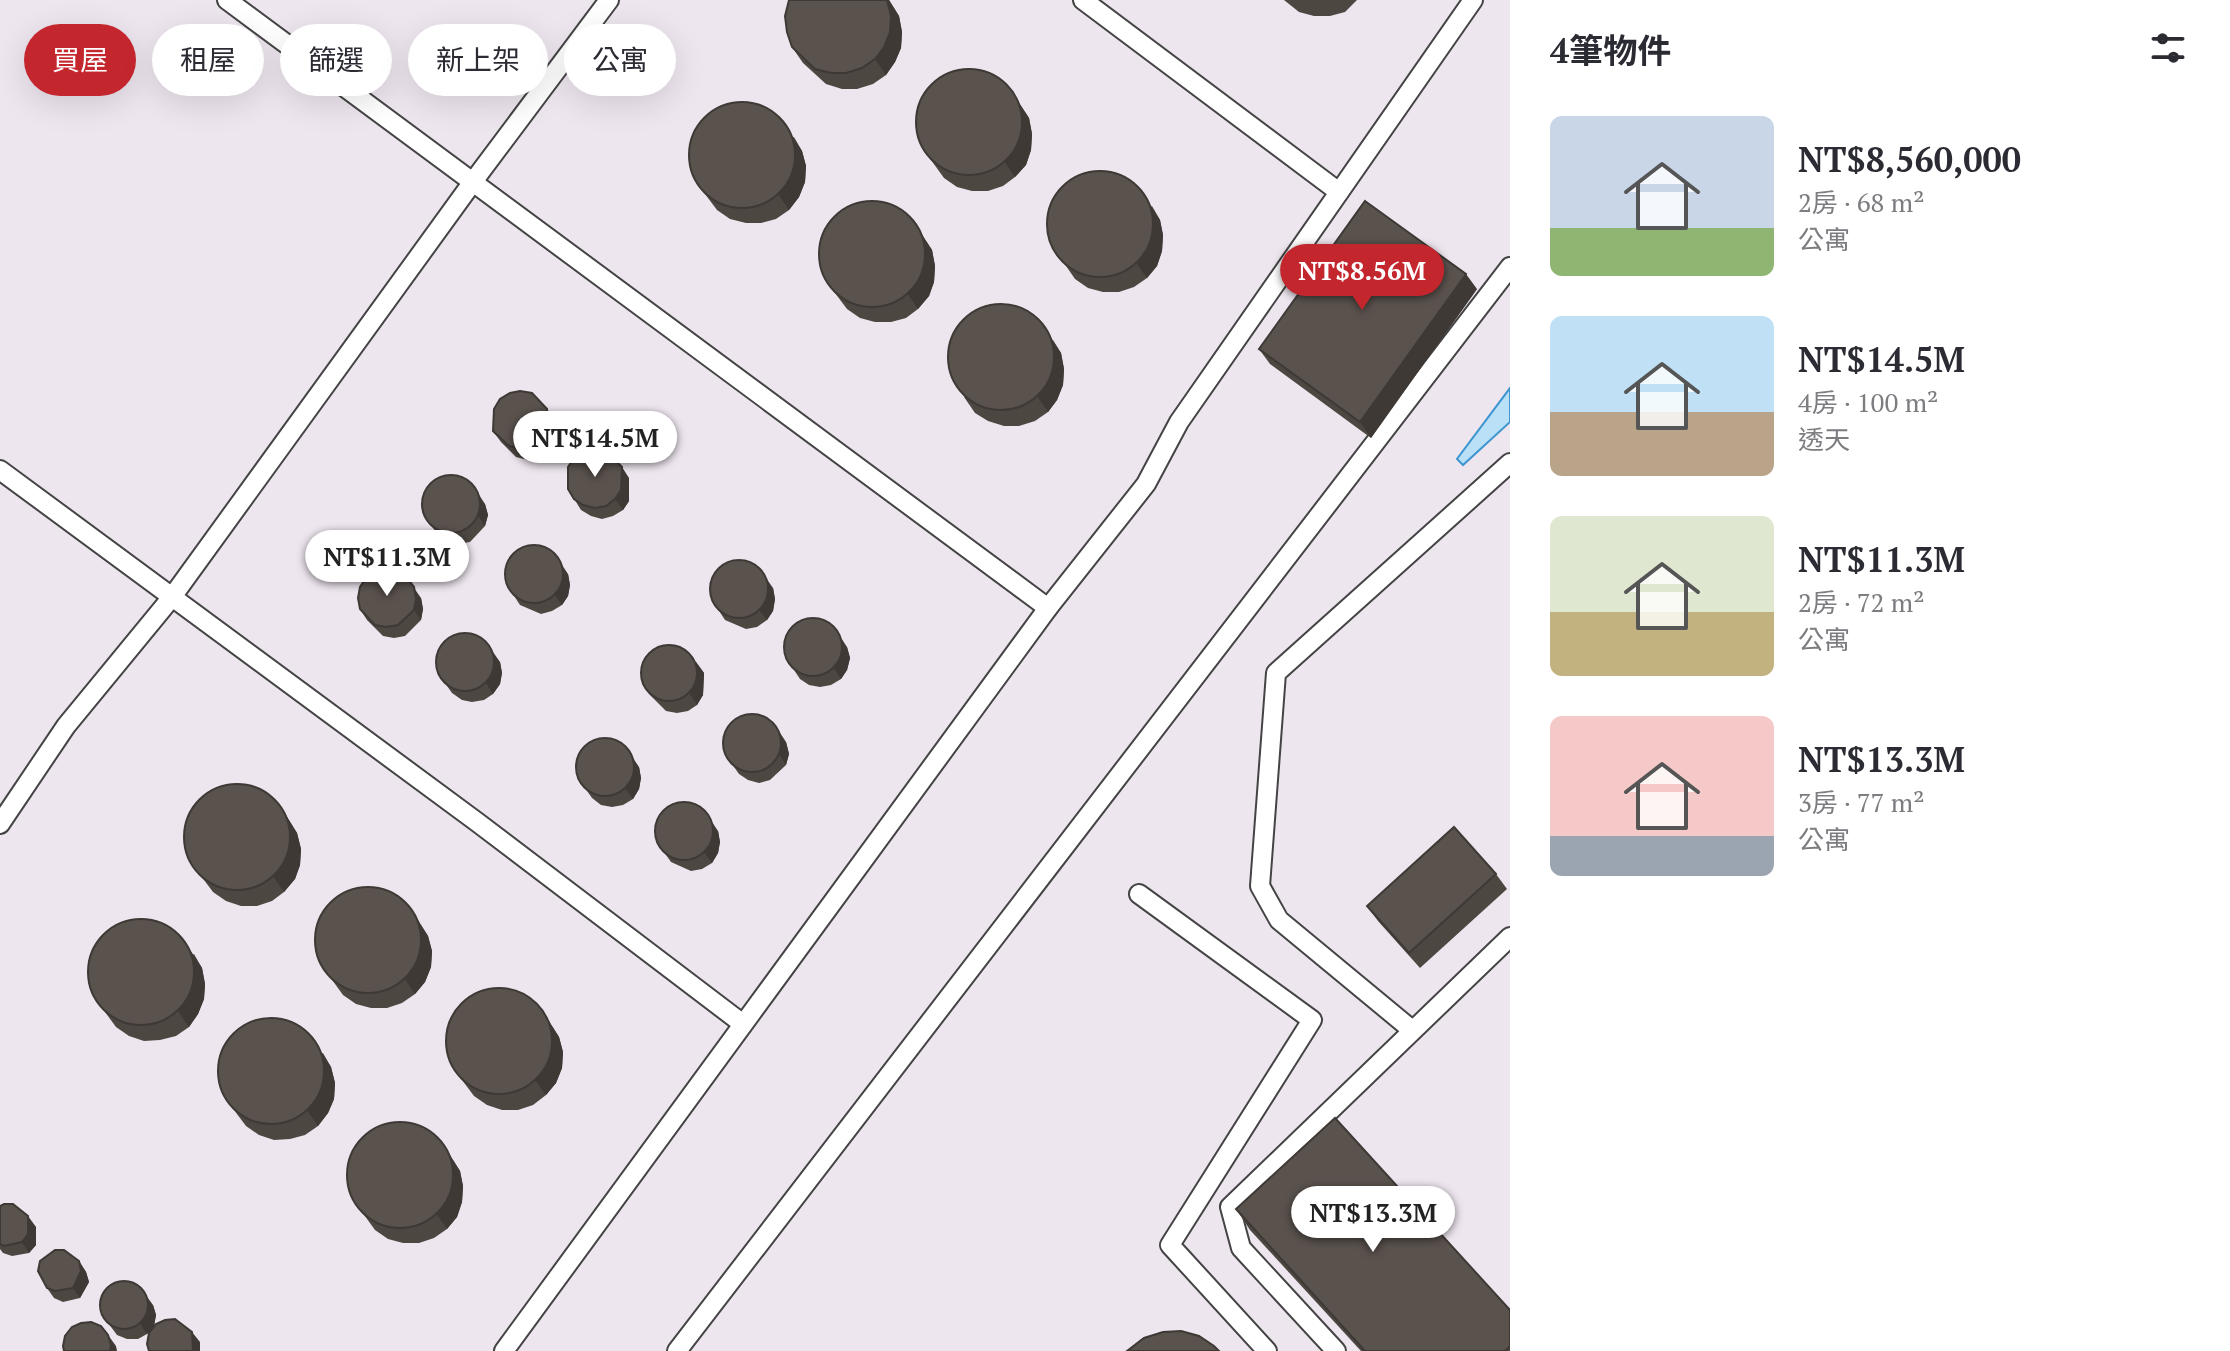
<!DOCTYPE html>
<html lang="zh-TW">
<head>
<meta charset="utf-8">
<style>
  :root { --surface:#fff; --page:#f7f7f7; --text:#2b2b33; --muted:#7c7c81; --accent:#c4262e }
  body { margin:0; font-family:"PT Serif","Noto Sans TC",serif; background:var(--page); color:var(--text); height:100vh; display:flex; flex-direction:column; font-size:30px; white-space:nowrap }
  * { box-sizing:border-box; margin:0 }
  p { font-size:26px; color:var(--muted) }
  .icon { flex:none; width:44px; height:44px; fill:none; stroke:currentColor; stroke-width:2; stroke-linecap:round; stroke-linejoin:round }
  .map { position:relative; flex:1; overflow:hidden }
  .panel { display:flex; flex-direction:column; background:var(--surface); width:720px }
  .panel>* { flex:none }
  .banner { position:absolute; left:24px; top:24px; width:760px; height:72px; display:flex; gap:16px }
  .price { position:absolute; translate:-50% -68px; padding:0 18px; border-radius:28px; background:#fff; color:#222; font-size:26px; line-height:52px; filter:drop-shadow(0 2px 4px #0008) }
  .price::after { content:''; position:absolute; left:50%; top:48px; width:24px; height:18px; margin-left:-12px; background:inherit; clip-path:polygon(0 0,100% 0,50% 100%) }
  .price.current { background:var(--accent); color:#fff }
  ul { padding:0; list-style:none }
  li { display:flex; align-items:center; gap:24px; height:200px; padding:0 40px }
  li span { display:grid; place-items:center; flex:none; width:224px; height:160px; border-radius:12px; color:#555 }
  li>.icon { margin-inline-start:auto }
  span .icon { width:96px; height:96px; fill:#fffc; stroke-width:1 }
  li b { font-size:34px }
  h2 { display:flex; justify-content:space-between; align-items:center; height:96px; padding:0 40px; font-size:34px }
  .pill { padding:0 28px; border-radius:36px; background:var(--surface); box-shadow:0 8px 32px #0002; font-size:28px; line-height:72px }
  .pill.current { background:var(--accent); color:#fff }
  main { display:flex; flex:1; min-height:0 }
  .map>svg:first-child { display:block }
</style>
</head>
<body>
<main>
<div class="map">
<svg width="1510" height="1351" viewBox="0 0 1510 1351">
  <rect width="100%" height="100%" fill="#fffdf5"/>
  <rect fill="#eee6ef" x="0" y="0" width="1510" height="1351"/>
  <path fill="#b9e0f7" stroke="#3f96cf" stroke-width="2" d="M 1510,388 L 1510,422 L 1463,465 L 1457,459 Z"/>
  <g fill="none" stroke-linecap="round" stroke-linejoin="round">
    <g stroke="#444" stroke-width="22">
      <g id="lane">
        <path d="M 227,0 L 1048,608"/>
        <path d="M 1083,0 L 1339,192"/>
        <path d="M 0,470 L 477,822 L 743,1024"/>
        <path d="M 0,824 L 66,726 L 172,597 L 472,183 L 609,0"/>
        <path d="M 1139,894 L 1312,1020 L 1170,1245 L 1267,1351"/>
        <path d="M 1412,1030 L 1279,920 L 1260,886 L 1276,673 L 1510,463"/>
        <path d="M 504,1351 L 1048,608 L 1146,484 L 1179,422 L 1473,0"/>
        <path d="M 677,1351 L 1510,267"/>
        <path d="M 1336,1351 L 1241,1248 L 1230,1207 L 1510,937"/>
      </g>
    </g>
    <use href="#lane" stroke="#fff" stroke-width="18"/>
  </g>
  <g fill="#4d4742">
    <path d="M 789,0 L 889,0 L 899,16 L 902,32 L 901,48 L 895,62 L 886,75 L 873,84 L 857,89 L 842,89 L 826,84 L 803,63 L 792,47 Z"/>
    <path d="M 1284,0 L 1357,0 L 1345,12 L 1330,16 L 1314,16 L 1299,12 Z"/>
    <path d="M 1010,89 L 1029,118 L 1032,134 L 1031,150 L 1026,165 L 1015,177 L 1003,186 L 988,191 L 972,191 L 957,187 L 944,178 L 923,149 Z"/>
    <path d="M 794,137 L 802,151 L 806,166 L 805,182 L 799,197 L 789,210 L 776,219 L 761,223 L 746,223 L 730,219 L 717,210 L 696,182 Z"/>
    <path d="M 1152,206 L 1160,220 L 1163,235 L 1162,251 L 1157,266 L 1147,278 L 1134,287 L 1119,292 L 1103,292 L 1088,288 L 1075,279 L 1064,263 Z"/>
    <path d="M 913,221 L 932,250 L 935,266 L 934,282 L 929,296 L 918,309 L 906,318 L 891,322 L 875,322 L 860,318 L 847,309 L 826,281 Z"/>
    <path d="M 1477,289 L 1371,438 L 1270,364 L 1259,349 Z"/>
    <path d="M 1053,340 L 1061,353 L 1064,369 L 1063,385 L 1057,400 L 1048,412 L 1035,421 L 1019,426 L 1004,426 L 988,421 L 975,413 L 964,397 Z"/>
    <path d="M 555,419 L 554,442 L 548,451 L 538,458 L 528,460 L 516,457 L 501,442 L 493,431 Z"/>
    <path d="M 629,478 L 629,501 L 623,510 L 613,516 L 602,519 L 591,516 L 581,510 L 568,489 Z"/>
    <path d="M 485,504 L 488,515 L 485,526 L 470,542 L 458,544 L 447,542 L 438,535 L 424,515 Z"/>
    <path d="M 568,574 L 570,585 L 568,596 L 562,605 L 552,611 L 541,614 L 520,605 L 507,585 Z"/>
    <path d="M 773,588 L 775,599 L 773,611 L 767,620 L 757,627 L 746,629 L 725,620 L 712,600 Z"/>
    <path d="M 421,598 L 423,609 L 421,620 L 405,636 L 394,638 L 383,636 L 367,620 L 360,609 Z"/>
    <path d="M 847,647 L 850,658 L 847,670 L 841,679 L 831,685 L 820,687 L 809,685 L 800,679 L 786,658 Z"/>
    <path d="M 500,662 L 502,673 L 500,684 L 493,694 L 484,700 L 472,702 L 462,700 L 452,693 L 438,673 Z"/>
    <path d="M 696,662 L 704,673 L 703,695 L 697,705 L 688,711 L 677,713 L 666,711 L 650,695 L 642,684 Z"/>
    <path d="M 786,742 L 789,754 L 786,765 L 770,780 L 759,783 L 748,780 L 739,774 L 725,754 Z"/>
    <path d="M 639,767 L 641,778 L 639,789 L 633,799 L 623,805 L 612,807 L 601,805 L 592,798 L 578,778 Z"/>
    <path d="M 279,804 L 297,833 L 301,849 L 300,865 L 295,879 L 284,892 L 272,901 L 257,906 L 241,906 L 226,901 L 213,892 L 192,864 Z"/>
    <path d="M 718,831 L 720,842 L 718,853 L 712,863 L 702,869 L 691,871 L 671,862 L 657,842 Z"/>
    <path d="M 1496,874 L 1507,889 L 1420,968 L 1378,921 L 1367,906 Z"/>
    <path d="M 409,906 L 428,936 L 432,951 L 431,967 L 425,982 L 415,994 L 402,1003 L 387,1008 L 371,1008 L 356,1004 L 343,995 L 322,966 Z"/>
    <path d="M 194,954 L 202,968 L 205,984 L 204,999 L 198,1014 L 189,1027 L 176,1036 L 160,1040 L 144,1041 L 129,1036 L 116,1027 L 105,1012 Z"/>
    <path d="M 540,1007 L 559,1037 L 563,1052 L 562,1068 L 556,1083 L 546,1095 L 533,1105 L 518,1110 L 502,1110 L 487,1105 L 474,1096 L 453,1068 Z"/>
    <path d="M 323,1053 L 331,1067 L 335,1083 L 334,1099 L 328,1113 L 318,1126 L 305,1135 L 290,1139 L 274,1140 L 259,1135 L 246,1126 L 225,1098 Z"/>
    <path d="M 441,1141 L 460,1171 L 463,1186 L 462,1202 L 457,1217 L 447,1229 L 434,1238 L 419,1243 L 403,1243 L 388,1239 L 375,1230 L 354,1201 Z"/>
    <path d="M 0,1206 L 36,1227 L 36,1245 L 29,1253 L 12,1256 L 3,1253 L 0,1249 Z"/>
    <path d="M 1236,1209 L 1510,1310 L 1510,1351 L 1361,1351 L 1250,1230 Z"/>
    <path d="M 79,1261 L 86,1272 L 89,1282 L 80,1298 L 63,1302 L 54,1298 L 47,1288 Z"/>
    <path d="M 153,1305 L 156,1315 L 154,1326 L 147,1334 L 138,1339 L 127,1339 L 117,1335 L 103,1316 Z"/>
  </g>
  <g fill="#3f3936">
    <path d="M 887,0 L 889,0 L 899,16 L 902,32 L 901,48 L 895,62 L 886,75 L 875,59 Z"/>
    <path d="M 1010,89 L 1029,118 L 1032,134 L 1031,150 L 1026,165 L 1015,177 L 1004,161 Z"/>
    <path d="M 783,122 L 802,151 L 806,166 L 805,182 L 799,197 L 789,210 L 778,194 Z"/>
    <path d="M 1141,190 L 1160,220 L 1163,235 L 1162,251 L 1157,266 L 1147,278 L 1136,263 Z"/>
    <path d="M 913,221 L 932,250 L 935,266 L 934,282 L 929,296 L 918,309 L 907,293 Z"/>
    <path d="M 1466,274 L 1477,289 L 1371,438 L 1360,422 Z"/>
    <path d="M 1042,324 L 1061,353 L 1064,369 L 1063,385 L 1057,400 L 1048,412 L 1037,396 Z"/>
    <path d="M 547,409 L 555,419 L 554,442 L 548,451 L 541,441 Z"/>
    <path d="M 622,467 L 629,478 L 629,501 L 623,510 L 615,499 Z"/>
    <path d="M 472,484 L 485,504 L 488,515 L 485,526 L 478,516 Z"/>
    <path d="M 554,553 L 568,574 L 570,585 L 568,596 L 562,605 L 554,594 Z"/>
    <path d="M 759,568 L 773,588 L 775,599 L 773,611 L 767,620 L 759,610 Z"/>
    <path d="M 407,578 L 421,598 L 423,609 L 421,620 L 414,610 Z"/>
    <path d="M 834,627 L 847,647 L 850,658 L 847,670 L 841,679 L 834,668 Z"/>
    <path d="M 486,642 L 500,662 L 502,673 L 500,684 L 493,694 L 486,683 Z"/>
    <path d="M 696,662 L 704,673 L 703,695 L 697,705 L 690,694 Z"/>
    <path d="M 773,722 L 786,742 L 789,754 L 786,765 L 779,754 Z"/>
    <path d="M 625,746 L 639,767 L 641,778 L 639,789 L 633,799 L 625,788 Z"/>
    <path d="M 279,804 L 297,833 L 301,849 L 300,865 L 295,879 L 284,892 L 273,876 Z"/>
    <path d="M 704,810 L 718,831 L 720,842 L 718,853 L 712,863 L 704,852 Z"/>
    <path d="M 409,906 L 428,936 L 432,951 L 431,967 L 425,982 L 415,994 L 404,978 Z"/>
    <path d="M 183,939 L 202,968 L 205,984 L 204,999 L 198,1014 L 189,1027 L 178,1011 Z"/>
    <path d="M 540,1007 L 559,1037 L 563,1052 L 562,1068 L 556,1083 L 546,1095 L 535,1080 Z"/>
    <path d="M 312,1038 L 331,1067 L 335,1083 L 334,1099 L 328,1113 L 318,1126 L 307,1110 Z"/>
    <path d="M 441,1141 L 460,1171 L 463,1186 L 462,1202 L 457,1217 L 447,1229 L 436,1213 Z"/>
    <path d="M 28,1216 L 36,1227 L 36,1245 L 29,1253 L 22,1242 Z"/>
    <path d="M 79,1261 L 86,1272 L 89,1282 L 80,1298 L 73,1288 Z"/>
    <path d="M 145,1294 L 153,1305 L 156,1315 L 154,1326 L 147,1334 L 140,1323 Z"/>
    <path d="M 192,1332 L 200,1342 L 200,1351 L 193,1351 Z"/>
    <path d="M 108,1335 L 116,1346 L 117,1351 L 110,1351 Z"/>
  </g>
  <g fill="#5a524d" stroke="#3f3936" stroke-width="2">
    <path d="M 789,0 L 887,0 L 891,16 L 890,32 L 884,47 L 875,59 L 862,68 L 846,73 L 831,73 L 815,69 L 792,47 L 787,32 L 785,16 Z"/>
    <circle cx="969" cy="122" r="53"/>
    <circle cx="742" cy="155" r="53"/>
    <circle cx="1100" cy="224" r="53"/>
    <path d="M 1365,201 L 1466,274 L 1360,422 L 1259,349 Z"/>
    <circle cx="872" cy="254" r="53"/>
    <circle cx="1001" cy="357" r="53"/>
    <path d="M 520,391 L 532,393 L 547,409 L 547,431 L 541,441 L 531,447 L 520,449 L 509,446 L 493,431 L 494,409 L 500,399 L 510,393 Z"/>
    <path d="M 595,450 L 606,452 L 622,467 L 621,490 L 615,499 L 606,506 L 595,508 L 583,505 L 574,499 L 568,489 L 568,467 L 574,458 L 584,452 Z"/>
    <circle cx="451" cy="504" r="29"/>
    <circle cx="534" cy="574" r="29"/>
    <circle cx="739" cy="589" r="29"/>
    <path d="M 387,569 L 398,571 L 407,578 L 414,587 L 416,599 L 414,610 L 398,625 L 386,627 L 375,625 L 360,609 L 358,598 L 360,587 L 366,578 L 376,571 Z"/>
    <circle cx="813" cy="647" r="29"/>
    <circle cx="465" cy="662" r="29"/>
    <circle cx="669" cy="673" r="28"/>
    <circle cx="752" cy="743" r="29"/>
    <circle cx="605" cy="767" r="29"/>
    <circle cx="237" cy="837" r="53"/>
    <circle cx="684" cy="831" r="29"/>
    <path d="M 1454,827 L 1496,874 L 1409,953 L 1367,906 Z"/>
    <circle cx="368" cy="940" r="53"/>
    <circle cx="141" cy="972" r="53"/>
    <circle cx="499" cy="1041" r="53"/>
    <circle cx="271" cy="1071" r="53"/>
    <path d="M 1335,1118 L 1510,1310 L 1510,1346 L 1505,1351 L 1365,1351 L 1236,1209 Z"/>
    <circle cx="400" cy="1175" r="53"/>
    <path d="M 4,1204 L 13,1204 L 28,1216 L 28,1234 L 22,1242 L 4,1246 L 0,1244 L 0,1206 Z"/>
    <path d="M 55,1250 L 64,1250 L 79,1261 L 81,1271 L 73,1288 L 55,1291 L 47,1288 L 38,1271 L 40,1261 Z"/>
    <circle cx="124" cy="1305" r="24"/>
    <path d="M 175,1319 L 192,1332 L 193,1351 L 149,1351 L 147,1344 L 149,1333 L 156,1324 L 165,1320 Z"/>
    <path d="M 91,1322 L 101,1326 L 108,1335 L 111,1345 L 110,1351 L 64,1351 L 63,1346 L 65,1336 L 72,1327 L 81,1323 Z"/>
    <path d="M 1181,1331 L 1199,1336 L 1214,1346 L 1219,1351 L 1127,1351 L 1144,1338 L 1163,1332 Z"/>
  </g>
</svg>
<b class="price current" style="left:1362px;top:312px">NT$8.56M</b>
<b class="price" style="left:595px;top:479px">NT$14.5M</b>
<b class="price" style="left:387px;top:598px">NT$11.3M</b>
<b class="price" style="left:1373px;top:1254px">NT$13.3M</b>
<div class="banner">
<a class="pill current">買屋</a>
<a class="pill">租屋</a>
<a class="pill">篩選</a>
<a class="pill">新上架</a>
<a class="pill">公寓</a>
</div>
</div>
<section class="panel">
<h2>4筆物件<svg class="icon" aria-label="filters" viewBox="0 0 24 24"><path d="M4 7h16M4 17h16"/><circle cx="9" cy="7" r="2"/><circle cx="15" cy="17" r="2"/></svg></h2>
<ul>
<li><span style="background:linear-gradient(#c9d6e8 70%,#8fb573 0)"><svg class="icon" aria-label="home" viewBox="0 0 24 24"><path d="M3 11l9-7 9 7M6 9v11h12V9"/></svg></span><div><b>NT$8,560,000</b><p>2房 · 68 m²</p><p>公寓</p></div></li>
<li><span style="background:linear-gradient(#bfe0f5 60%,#b9a48a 0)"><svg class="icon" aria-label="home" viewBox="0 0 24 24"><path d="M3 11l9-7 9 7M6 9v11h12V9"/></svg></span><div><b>NT$14.5M</b><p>4房 · 100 m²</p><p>透天</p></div></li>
<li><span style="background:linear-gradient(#dfe7d0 60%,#c2b280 0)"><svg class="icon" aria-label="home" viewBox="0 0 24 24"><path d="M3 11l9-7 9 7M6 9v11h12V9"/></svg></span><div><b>NT$11.3M</b><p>2房 · 72 m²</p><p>公寓</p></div></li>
<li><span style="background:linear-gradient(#f6c9c9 75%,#9aa5b1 0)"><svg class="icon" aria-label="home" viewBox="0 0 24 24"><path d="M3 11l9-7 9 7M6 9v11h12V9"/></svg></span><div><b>NT$13.3M</b><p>3房 · 77 m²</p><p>公寓</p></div></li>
</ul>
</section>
</main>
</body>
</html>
